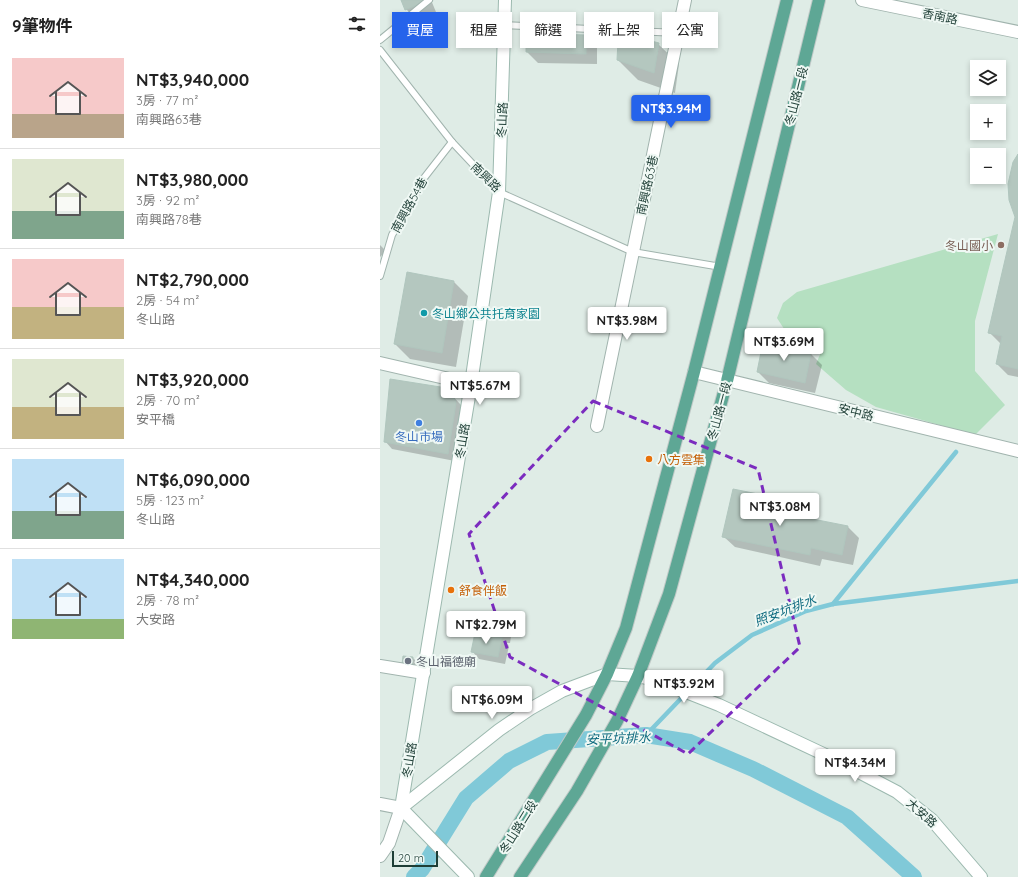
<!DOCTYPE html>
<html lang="zh-TW">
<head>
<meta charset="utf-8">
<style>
  :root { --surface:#fff; --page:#f6f6f6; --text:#222; --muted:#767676; --line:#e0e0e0; --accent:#2563eb }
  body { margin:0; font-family:Quicksand,"Noto Sans TC",sans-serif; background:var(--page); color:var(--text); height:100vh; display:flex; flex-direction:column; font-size:15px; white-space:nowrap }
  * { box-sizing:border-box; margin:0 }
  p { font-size:13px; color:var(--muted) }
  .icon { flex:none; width:22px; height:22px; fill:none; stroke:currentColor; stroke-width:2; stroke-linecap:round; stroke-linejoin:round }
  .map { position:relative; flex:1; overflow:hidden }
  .side { display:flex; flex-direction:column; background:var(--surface); width:380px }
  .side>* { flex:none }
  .banner { position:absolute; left:12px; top:12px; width:380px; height:36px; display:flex; gap:8px }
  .controls { position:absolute; left:590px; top:60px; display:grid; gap:8px }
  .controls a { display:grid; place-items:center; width:36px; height:36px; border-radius:0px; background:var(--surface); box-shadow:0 2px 6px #0003; font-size:20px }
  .scale { position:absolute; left:12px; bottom:10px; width:46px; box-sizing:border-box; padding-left:4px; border:2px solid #1e3e36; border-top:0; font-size:11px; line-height:14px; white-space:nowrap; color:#1e3e36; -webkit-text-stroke:3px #eff8f4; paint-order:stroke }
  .price { position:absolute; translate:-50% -34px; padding:0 9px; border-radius:4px; background:#fff; color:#222; font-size:13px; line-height:26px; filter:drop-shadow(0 1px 2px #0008) }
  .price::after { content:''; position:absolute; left:50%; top:24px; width:12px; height:9px; margin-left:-6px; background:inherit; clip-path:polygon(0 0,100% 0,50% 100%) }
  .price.current { background:var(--accent); color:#fff }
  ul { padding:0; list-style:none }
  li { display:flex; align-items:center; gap:12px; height:100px; padding:0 12px }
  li+li { border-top:1px solid var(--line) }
  li span { display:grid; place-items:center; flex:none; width:112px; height:80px; border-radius:0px; color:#555 }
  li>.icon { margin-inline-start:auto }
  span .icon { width:48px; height:48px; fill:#fffc; stroke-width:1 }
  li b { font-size:17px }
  h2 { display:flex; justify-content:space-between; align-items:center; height:48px; padding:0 12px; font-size:17px }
  .pill { padding:0 14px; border-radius:0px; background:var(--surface); box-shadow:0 2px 6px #0003; font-size:14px; line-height:36px }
  .pill.current { background:var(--accent); color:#fff }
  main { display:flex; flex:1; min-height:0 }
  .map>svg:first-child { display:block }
</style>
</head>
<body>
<main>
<section class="side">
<h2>9筆物件<svg class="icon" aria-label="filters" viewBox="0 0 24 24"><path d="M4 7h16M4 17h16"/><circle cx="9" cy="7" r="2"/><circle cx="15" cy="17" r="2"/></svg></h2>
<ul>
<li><span style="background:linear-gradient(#f6c9c9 70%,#b9a48a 0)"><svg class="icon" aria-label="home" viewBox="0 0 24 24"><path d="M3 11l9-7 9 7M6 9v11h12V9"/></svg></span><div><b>NT$3,940,000</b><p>3房 · 77 m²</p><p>南興路63巷</p></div></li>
<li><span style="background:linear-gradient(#dfe7d0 65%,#7fa58c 0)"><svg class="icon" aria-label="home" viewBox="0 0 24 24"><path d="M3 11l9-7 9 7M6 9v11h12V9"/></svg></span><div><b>NT$3,980,000</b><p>3房 · 92 m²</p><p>南興路78巷</p></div></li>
<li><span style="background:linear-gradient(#f6c9c9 60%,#c2b280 0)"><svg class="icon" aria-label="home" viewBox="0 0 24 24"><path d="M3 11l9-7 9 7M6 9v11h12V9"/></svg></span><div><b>NT$2,790,000</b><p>2房 · 54 m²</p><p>冬山路</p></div></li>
<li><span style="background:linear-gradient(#dfe7d0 60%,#c2b280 0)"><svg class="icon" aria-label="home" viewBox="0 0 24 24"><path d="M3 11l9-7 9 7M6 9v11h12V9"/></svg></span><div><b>NT$3,920,000</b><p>2房 · 70 m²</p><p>安平橋</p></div></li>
<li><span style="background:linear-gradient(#bfe0f5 65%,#7fa58c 0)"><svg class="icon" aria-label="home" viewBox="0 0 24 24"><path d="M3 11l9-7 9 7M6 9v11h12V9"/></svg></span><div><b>NT$6,090,000</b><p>5房 · 123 m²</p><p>冬山路</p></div></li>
<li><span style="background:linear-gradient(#bfe0f5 75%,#8fb573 0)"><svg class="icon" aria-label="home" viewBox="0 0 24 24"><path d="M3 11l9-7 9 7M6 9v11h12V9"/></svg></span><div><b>NT$4,340,000</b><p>2房 · 78 m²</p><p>大安路</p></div></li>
</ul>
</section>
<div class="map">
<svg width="638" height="877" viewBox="0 0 638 877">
  <rect width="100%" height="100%" fill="#dfece6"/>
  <path fill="#b5e0c1" d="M 618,234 L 595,321 L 595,371 L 625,405 L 595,435 L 496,407 L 466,390 L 436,364 L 441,352 L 408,335 L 397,318 L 403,303 L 417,292 Z"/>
  <g fill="#0003">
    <path d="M 22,0 L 51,0 L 56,12 L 37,20 L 26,9 Z"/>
    <path d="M 206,36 L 217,47 L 217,64 L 158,63 L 147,52 Z"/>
    <path d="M 278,44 L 299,64 L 295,93 L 258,80 L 238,60 Z"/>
    <path d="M 638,156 L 638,377 L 628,375 L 617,364 L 621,344 L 610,333 L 636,216 Z"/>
    <path d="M 0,245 L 6,251 L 0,257 Z"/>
    <path d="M 74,282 L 88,296 L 76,367 L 30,359 L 15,344 Z"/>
    <path d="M 384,343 L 431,354 L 442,365 L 435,393 L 389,383 L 378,372 Z"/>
    <path d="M 66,389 L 81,405 L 83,411 L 75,461 L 12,449 L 5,441 Z"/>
    <path d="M 383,496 L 394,507 L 395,512 L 468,527 L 479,538 L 473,565 L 442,559 L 440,566 L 355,547 L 343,536 Z"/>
    <path d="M 126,616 L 133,624 L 130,643 L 126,643 L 129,646 L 125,664 L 99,659 L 92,651 L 103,635 L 100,632 Z"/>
    <path d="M 33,658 L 47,672 L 38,680 L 23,665 Z"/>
  </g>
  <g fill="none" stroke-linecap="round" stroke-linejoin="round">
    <g stroke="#80c9d8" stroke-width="4.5">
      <path d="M 453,604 L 576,452"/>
      <path d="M 266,735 L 335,663 L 372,635 L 426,611 L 453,604 L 638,581"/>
    </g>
    <path stroke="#80c9d8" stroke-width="16" d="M 34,877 L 42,869 L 86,798 L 129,761 L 167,742 L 266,735 L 310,742 L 373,769 L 467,817 L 534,877"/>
  </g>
  <g fill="#b4c7bf" stroke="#b0c6be">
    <path d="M 21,0 L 46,0 L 46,1 L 25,10 Z"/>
    <path d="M 146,33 L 206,35 L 206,54 L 146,52 Z"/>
    <path d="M 260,38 L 279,43 L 274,73 L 237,60 L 238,41 Z"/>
    <path d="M 638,154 L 638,369 L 616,364 L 622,336 L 608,333 L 635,217 L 629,200 L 628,184 L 633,162 Z"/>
    <path d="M 27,272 L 74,281 L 62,353 L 14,344 Z"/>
    <path d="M 383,342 L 431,353 L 425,383 L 377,372 Z"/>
    <path d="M 10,379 L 67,388 L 74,397 L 76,403 L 68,454 L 4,442 Z"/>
    <path d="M 353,489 L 383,495 L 385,505 L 392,511 L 468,526 L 462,555 L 431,548 L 430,555 L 342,537 Z"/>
    <path d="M 104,612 L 127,615 L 123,637 L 99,633 Z"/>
    <path d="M 95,633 L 122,638 L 118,657 L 91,652 Z"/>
    <path d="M 23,656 L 33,657 L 32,667 L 22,665 Z"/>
  </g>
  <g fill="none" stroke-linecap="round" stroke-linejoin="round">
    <g stroke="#a1b4ae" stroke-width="8">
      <g id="lane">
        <path d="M 125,25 L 298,33"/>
        <path d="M 0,40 L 49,0"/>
        <path d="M 0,50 L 72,142 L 119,192 L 253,252 L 341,267"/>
        <path d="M 0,276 L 12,235 L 44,178 L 72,142"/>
      </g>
    </g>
    <g stroke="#a1b4ae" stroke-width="14">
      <g id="street">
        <path d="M 482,0 L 638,32"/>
        <path d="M 0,363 L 91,384"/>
        <path d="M 314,372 L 638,451"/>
        <path d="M 217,426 L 305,0"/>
        <path d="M 0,666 L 44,673"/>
        <path d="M 0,804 L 21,808 L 9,843 L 0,856"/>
      </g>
    </g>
    <g stroke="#9cb9af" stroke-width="14">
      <g id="secondary">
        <path d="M 21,808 L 91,384 L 119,192 L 125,0"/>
        <path d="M 21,808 L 119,730 L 150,709 L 182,691 L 227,674 L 258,676 L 278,681 L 339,705 L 454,759 L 517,792 L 552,820 L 601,877"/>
        <path d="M 21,808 L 88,877"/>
      </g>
    </g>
    <g stroke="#c0c9c7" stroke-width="14">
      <g id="primary">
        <path d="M 106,877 L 206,715 L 227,674 L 246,628 L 314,372 L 407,0"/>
        <path d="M 140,877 L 197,791 L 237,721 L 258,676 L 289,594 L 347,381 L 439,0"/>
      </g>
    </g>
    <use href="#lane" stroke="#fff" stroke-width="6"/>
    <use href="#street" stroke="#fff" stroke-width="12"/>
    <use href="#secondary" stroke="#fff" stroke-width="12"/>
    <use href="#primary" stroke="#5ea795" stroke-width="12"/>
  </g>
  <path fill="none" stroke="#7b2cbf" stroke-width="3" stroke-dasharray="8 5" stroke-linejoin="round" d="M 213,401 L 378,469 L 420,647 L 308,754 L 130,657 L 89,534 Z"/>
  <circle fill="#8d6e63" stroke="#eff8f4" stroke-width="1.5" cx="621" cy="245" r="4"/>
  <circle fill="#0f9aa8" stroke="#eff8f4" stroke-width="1.5" cx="44" cy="313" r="4"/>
  <circle fill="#3f7fe0" stroke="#eff8f4" stroke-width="1.5" cx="39" cy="423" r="4"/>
  <g fill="#e8710a" stroke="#eff8f4" stroke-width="1.5">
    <circle cx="269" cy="459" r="4"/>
    <circle cx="71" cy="590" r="4"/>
  </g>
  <circle fill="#6b7280" stroke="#eff8f4" stroke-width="1.5" cx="28" cy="661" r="4"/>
  <g text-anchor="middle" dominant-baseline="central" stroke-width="4" stroke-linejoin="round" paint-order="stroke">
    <g font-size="12" fill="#1e3e36" stroke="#eff8f4">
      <text transform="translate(560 16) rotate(12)">香南路</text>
      <text transform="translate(416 96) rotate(-76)">冬山路一段</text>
      <text transform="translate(122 120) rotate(-88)">冬山路</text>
      <text transform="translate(106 177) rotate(44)">南興路</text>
      <text transform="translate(267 185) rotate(-78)">南興路63巷</text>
      <text transform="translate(29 205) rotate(-61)">南興路54巷</text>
      <text transform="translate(339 411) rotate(-75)">冬山路一段</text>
      <text transform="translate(476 412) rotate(14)">安中路</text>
      <text transform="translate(82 441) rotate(-81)">冬山路</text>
      <text transform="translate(29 760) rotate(-81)">冬山路</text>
      <text transform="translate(542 813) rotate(42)">大安路</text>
      <text transform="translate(138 827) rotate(-58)">冬山路二段</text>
    </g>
    <g font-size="12" fill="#785e54" stroke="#eff8f4" text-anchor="end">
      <text x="613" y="245">冬山國小</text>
    </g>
    <g font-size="12" fill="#0d838f" stroke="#eff8f4" text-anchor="start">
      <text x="52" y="313">冬山鄉公共托育家園</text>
    </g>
    <g font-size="12" fill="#366cbe" stroke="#eff8f4">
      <text x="39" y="436">冬山市場</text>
    </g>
    <g font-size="12" fill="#c56008" stroke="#eff8f4" text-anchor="start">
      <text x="277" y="459">八方雲集</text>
      <text x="79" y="590">舒食伴飯</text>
    </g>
    <g font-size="12" fill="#5b616d" stroke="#eff8f4" text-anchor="start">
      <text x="36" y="661">冬山福德廟</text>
    </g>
    <g font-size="13" font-style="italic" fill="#116c80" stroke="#eff8f4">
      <text transform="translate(405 610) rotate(-21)">照安坑排水</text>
      <text transform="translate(238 738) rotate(-2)">安平坑排水</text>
    </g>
  </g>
</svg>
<div class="controls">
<a><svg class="icon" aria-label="layers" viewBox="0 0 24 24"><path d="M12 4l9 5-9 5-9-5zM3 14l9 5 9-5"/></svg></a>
<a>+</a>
<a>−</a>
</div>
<div class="scale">20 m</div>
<b class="price current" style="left:291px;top:129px">NT$3.94M</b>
<b class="price" style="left:247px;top:341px">NT$3.98M</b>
<b class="price" style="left:404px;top:362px">NT$3.69M</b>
<b class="price" style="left:100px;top:406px">NT$5.67M</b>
<b class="price" style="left:400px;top:527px">NT$3.08M</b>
<b class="price" style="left:106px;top:645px">NT$2.79M</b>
<b class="price" style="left:304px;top:704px">NT$3.92M</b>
<b class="price" style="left:112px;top:720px">NT$6.09M</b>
<b class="price" style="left:475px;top:783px">NT$4.34M</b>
<div class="banner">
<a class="pill current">買屋</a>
<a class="pill">租屋</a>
<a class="pill">篩選</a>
<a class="pill">新上架</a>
<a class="pill">公寓</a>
</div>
</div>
</main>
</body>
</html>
